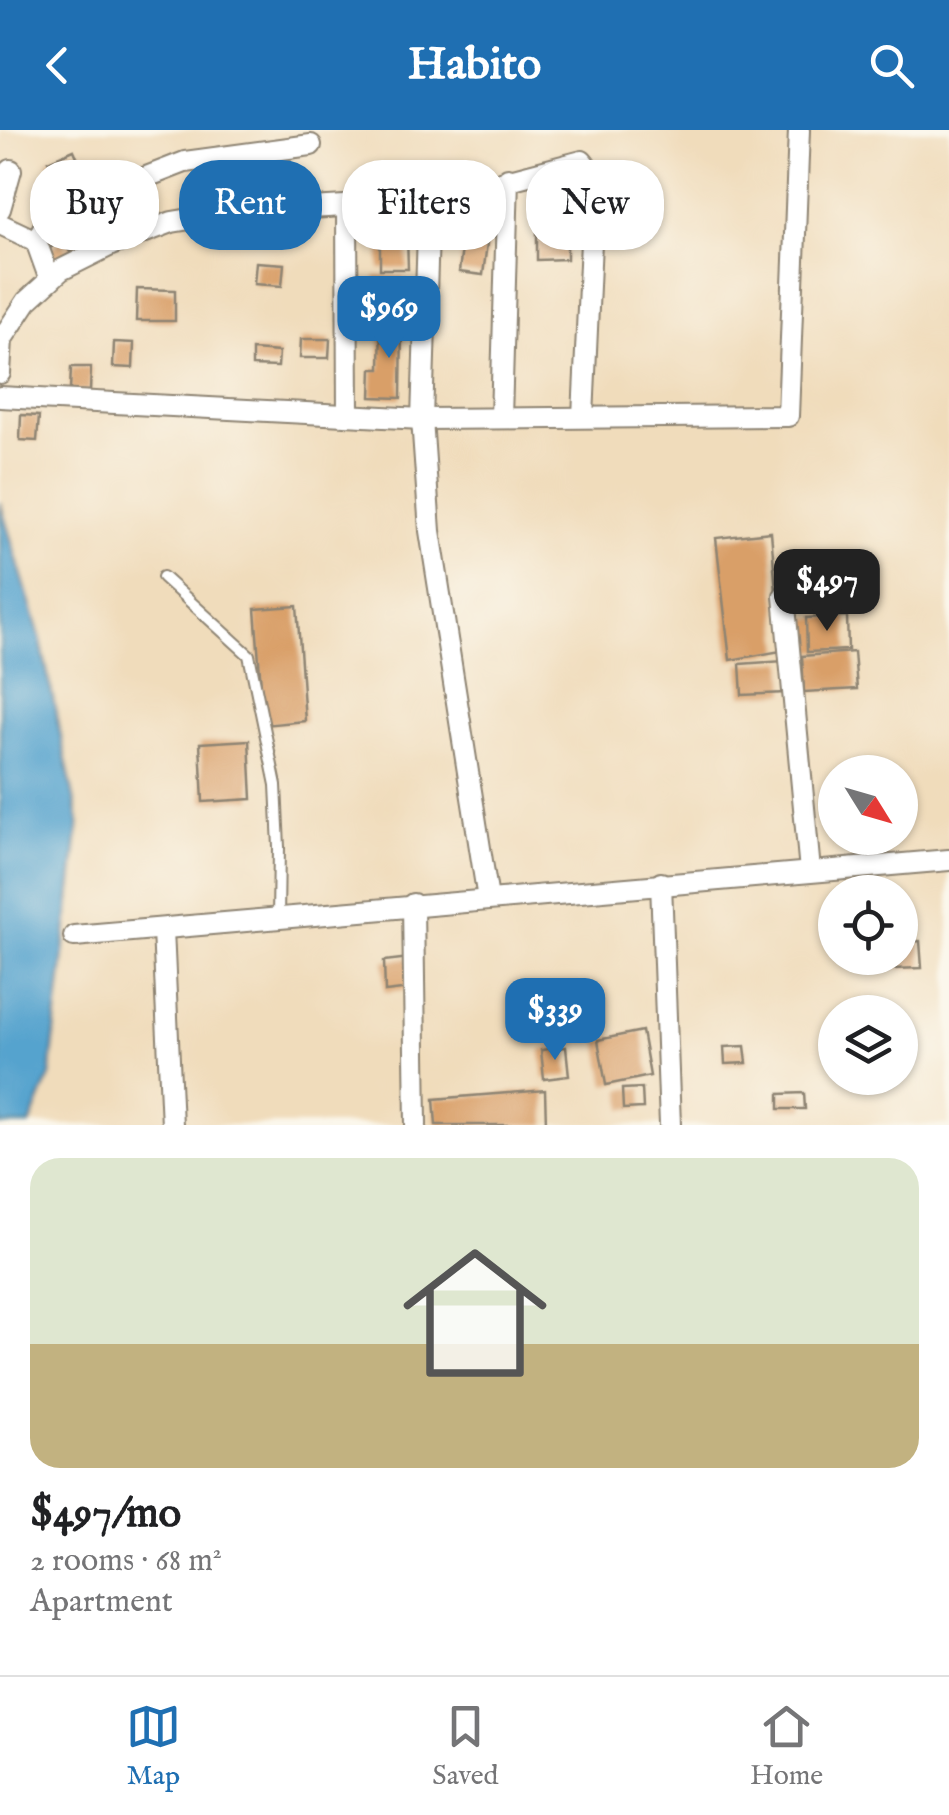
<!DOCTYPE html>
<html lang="en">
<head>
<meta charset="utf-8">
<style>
  :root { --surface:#fff; --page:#f6f6f6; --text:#202124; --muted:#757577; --line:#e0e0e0; --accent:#1f6fb2 }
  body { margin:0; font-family:"IM FELL English",serif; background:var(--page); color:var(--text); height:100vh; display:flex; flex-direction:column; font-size:38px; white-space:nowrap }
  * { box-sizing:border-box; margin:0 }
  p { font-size:32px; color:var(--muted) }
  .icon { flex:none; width:55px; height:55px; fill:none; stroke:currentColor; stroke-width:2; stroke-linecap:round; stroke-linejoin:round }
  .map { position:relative; height:995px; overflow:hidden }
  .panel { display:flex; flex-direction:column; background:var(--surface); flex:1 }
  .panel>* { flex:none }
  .top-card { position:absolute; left:30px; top:30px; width:890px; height:90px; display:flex; gap:20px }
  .needle { width:65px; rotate:127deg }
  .controls { position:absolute; left:818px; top:625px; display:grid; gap:20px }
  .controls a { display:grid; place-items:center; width:100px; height:100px; border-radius:50%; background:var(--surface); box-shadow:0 2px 8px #0004; font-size:50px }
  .price { position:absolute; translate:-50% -85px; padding:0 22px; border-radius:20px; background:var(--accent); color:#fff; font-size:32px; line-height:65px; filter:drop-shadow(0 2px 5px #0008) }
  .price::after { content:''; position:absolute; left:50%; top:60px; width:30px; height:22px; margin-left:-15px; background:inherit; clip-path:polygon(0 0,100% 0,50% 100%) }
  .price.on { background:#222; color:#fff }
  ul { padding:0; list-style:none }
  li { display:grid; align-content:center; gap:20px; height:530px; padding:0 30px }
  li+li { border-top:2px solid var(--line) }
  li span { display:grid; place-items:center; height:310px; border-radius:30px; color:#555 }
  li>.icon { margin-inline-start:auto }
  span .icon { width:180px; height:180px; fill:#fffc; stroke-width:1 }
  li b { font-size:42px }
  .tag { padding:0 35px; border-radius:40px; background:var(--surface); box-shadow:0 2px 8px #0004; font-size:35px; line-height:90px }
  .tag.on { background:var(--accent); color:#fff }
  header { display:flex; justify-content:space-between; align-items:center; height:130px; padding:0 30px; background:var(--accent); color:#fff; font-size:45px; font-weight:800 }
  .tab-bar { display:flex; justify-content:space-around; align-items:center; height:140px; border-top:2px solid var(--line); background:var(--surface); font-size:28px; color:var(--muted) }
  .tab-bar a { display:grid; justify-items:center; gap:5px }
  .tab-bar .on { color:var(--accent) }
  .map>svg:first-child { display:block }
</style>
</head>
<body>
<header><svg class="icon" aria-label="back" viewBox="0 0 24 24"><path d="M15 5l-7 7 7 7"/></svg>Habito<svg class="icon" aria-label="search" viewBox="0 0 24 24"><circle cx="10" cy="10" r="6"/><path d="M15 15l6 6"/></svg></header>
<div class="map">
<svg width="949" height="995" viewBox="0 0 949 995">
  <rect width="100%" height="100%" fill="#fbf7ec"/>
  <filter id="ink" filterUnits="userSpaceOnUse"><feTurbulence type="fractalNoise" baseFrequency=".01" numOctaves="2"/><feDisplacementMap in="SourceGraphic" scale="20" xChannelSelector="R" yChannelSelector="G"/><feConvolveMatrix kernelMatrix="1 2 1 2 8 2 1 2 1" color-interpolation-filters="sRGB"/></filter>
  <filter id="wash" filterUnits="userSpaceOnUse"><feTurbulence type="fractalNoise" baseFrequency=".0048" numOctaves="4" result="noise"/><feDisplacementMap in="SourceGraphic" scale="40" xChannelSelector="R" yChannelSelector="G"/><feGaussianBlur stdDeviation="2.25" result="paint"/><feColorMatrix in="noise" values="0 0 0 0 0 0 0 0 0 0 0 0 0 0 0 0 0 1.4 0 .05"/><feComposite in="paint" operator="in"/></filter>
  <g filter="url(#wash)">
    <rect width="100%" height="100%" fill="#f0dcbb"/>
    <path fill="#55a3ce" stroke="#40677c" stroke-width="2.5" d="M 0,372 L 40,507 L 79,692 L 50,946 L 30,995 L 0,995 Z"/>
    <g id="blocks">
      <g fill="#d99f67">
        <path d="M 74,20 L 89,55 L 64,66 L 48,31 Z"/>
        <path d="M 537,65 L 567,65 L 567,129 L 537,130 Z"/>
        <path d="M 469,76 L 501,79 L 498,107 L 467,104 Z"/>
        <path d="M 123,80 L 131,98 L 114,106 L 105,89 Z"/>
        <path d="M 100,91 L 109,109 L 75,127 L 65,109 Z"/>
        <path d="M 407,105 L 408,139 L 380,139 L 380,106 Z"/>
        <path d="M 62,110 L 74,128 L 55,139 L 44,122 Z"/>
        <path d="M 463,110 L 487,113 L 483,145 L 459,142 Z"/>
        <path d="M 256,132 L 284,134 L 282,156 L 254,154 Z"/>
        <path d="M 375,146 L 404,147 L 404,179 L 375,179 Z"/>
        <path d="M 137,159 L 175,160 L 175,191 L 136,191 Z"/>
        <path d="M 381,187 L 402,188 L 401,268 L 371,267 L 372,239 L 380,239 Z"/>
        <path d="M 301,209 L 330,209 L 329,228 L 300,228 Z"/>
        <path d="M 114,212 L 134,213 L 133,238 L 113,237 Z"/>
        <path d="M 252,220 L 279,222 L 278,237 L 252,236 Z"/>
        <path d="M 71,237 L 91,237 L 90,261 L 70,261 Z"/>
        <path d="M 21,285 L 39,286 L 37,311 L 20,310 Z"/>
        <path d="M 771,402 L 781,521 L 730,530 L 716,408 Z"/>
        <path d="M 297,476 L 305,591 L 264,595 L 255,479 Z"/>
        <path d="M 847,486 L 848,520 L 807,522 L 806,488 Z"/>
        <path d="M 854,522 L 857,559 L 804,562 L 802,526 Z"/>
        <path d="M 784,531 L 786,563 L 742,565 L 740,534 Z"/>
        <path d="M 249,610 L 252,669 L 203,672 L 200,613 Z"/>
        <path d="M 920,811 L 922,838 L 892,839 L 891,828 L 900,828 L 900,812 Z"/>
        <path d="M 410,828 L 411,859 L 385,862 L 384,831 Z"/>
        <path d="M 598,881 L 599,903 L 560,906 L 558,883 Z"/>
        <rect x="539" y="883" width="16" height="22"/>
        <path d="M 642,901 L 650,946 L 606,955 L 598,910 Z"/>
        <path d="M 745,916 L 747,933 L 725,934 L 724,917 Z"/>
        <path d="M 566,917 L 569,946 L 544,949 L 541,920 Z"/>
        <path d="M 642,958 L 643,978 L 623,979 L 622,959 Z"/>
        <path d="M 545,960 L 546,995 L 436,995 L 434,969 Z"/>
        <path d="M 804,963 L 805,979 L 779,979 L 779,964 Z"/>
      </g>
    </g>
  </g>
  <g filter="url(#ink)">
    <use href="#blocks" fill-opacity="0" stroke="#8e8473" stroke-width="2.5"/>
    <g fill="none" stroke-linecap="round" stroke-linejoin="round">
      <g stroke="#8e8473" stroke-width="14">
        <path id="lane" d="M 163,447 L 249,525 L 276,655 L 279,717 L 278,788"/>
      </g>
      <g stroke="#8e8473" stroke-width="24">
        <g id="street">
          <path d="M 429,71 L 422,289 L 430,401 L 488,769"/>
          <path d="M 347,76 L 348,285"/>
          <path d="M 0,79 L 11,40"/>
          <path d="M 0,94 L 36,111"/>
          <path d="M 50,150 L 36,111 L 51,84 L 185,32 L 311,15"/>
          <path d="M 0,243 L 2,209 L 27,171 L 61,140 L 111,115 L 172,92 L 226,83 L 429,71 L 582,31 L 594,46 L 583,287"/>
          <path d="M 0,267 L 422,289 L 788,286 L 799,0"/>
          <path d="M 501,288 L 508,48"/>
          <path d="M 784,466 L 810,741"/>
          <path d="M 661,753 L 670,995"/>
          <path d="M 413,774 L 416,995"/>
          <path d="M 163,800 L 172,995"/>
          <path d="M 74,806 L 949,730"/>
        </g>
      </g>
      <use href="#lane" stroke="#fff" stroke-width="10"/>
      <use href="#street" stroke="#fff" stroke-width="20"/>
    </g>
  </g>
</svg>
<div class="controls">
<a><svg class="needle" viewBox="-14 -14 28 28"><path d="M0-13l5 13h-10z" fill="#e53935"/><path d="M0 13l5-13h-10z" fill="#757577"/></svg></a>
<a><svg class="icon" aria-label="locate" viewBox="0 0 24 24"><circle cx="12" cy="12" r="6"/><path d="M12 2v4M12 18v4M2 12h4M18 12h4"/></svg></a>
<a><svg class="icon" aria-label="layers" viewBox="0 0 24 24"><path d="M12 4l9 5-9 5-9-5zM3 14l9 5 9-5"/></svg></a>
</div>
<b class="price" style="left:389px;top:231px">$969</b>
<b class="price on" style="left:827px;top:504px">$497</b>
<b class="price" style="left:555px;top:933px">$339</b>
<div class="top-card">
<a class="tag">Buy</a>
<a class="tag on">Rent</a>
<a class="tag">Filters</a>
<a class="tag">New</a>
</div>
</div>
<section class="panel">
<ul>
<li><span style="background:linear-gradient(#dfe7d0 60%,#c2b280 0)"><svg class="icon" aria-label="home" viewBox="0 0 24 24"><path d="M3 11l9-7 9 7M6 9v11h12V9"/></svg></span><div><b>$497/mo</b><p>2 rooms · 68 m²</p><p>Apartment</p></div></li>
</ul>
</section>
<nav class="tab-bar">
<a class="on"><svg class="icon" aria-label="map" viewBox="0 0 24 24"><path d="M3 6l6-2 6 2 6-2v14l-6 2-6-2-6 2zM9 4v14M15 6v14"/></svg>Map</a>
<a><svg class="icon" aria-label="saved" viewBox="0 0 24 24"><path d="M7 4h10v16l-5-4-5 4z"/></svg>Saved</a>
<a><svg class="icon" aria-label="home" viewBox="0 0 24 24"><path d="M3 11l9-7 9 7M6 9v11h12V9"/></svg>Home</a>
</nav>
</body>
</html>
